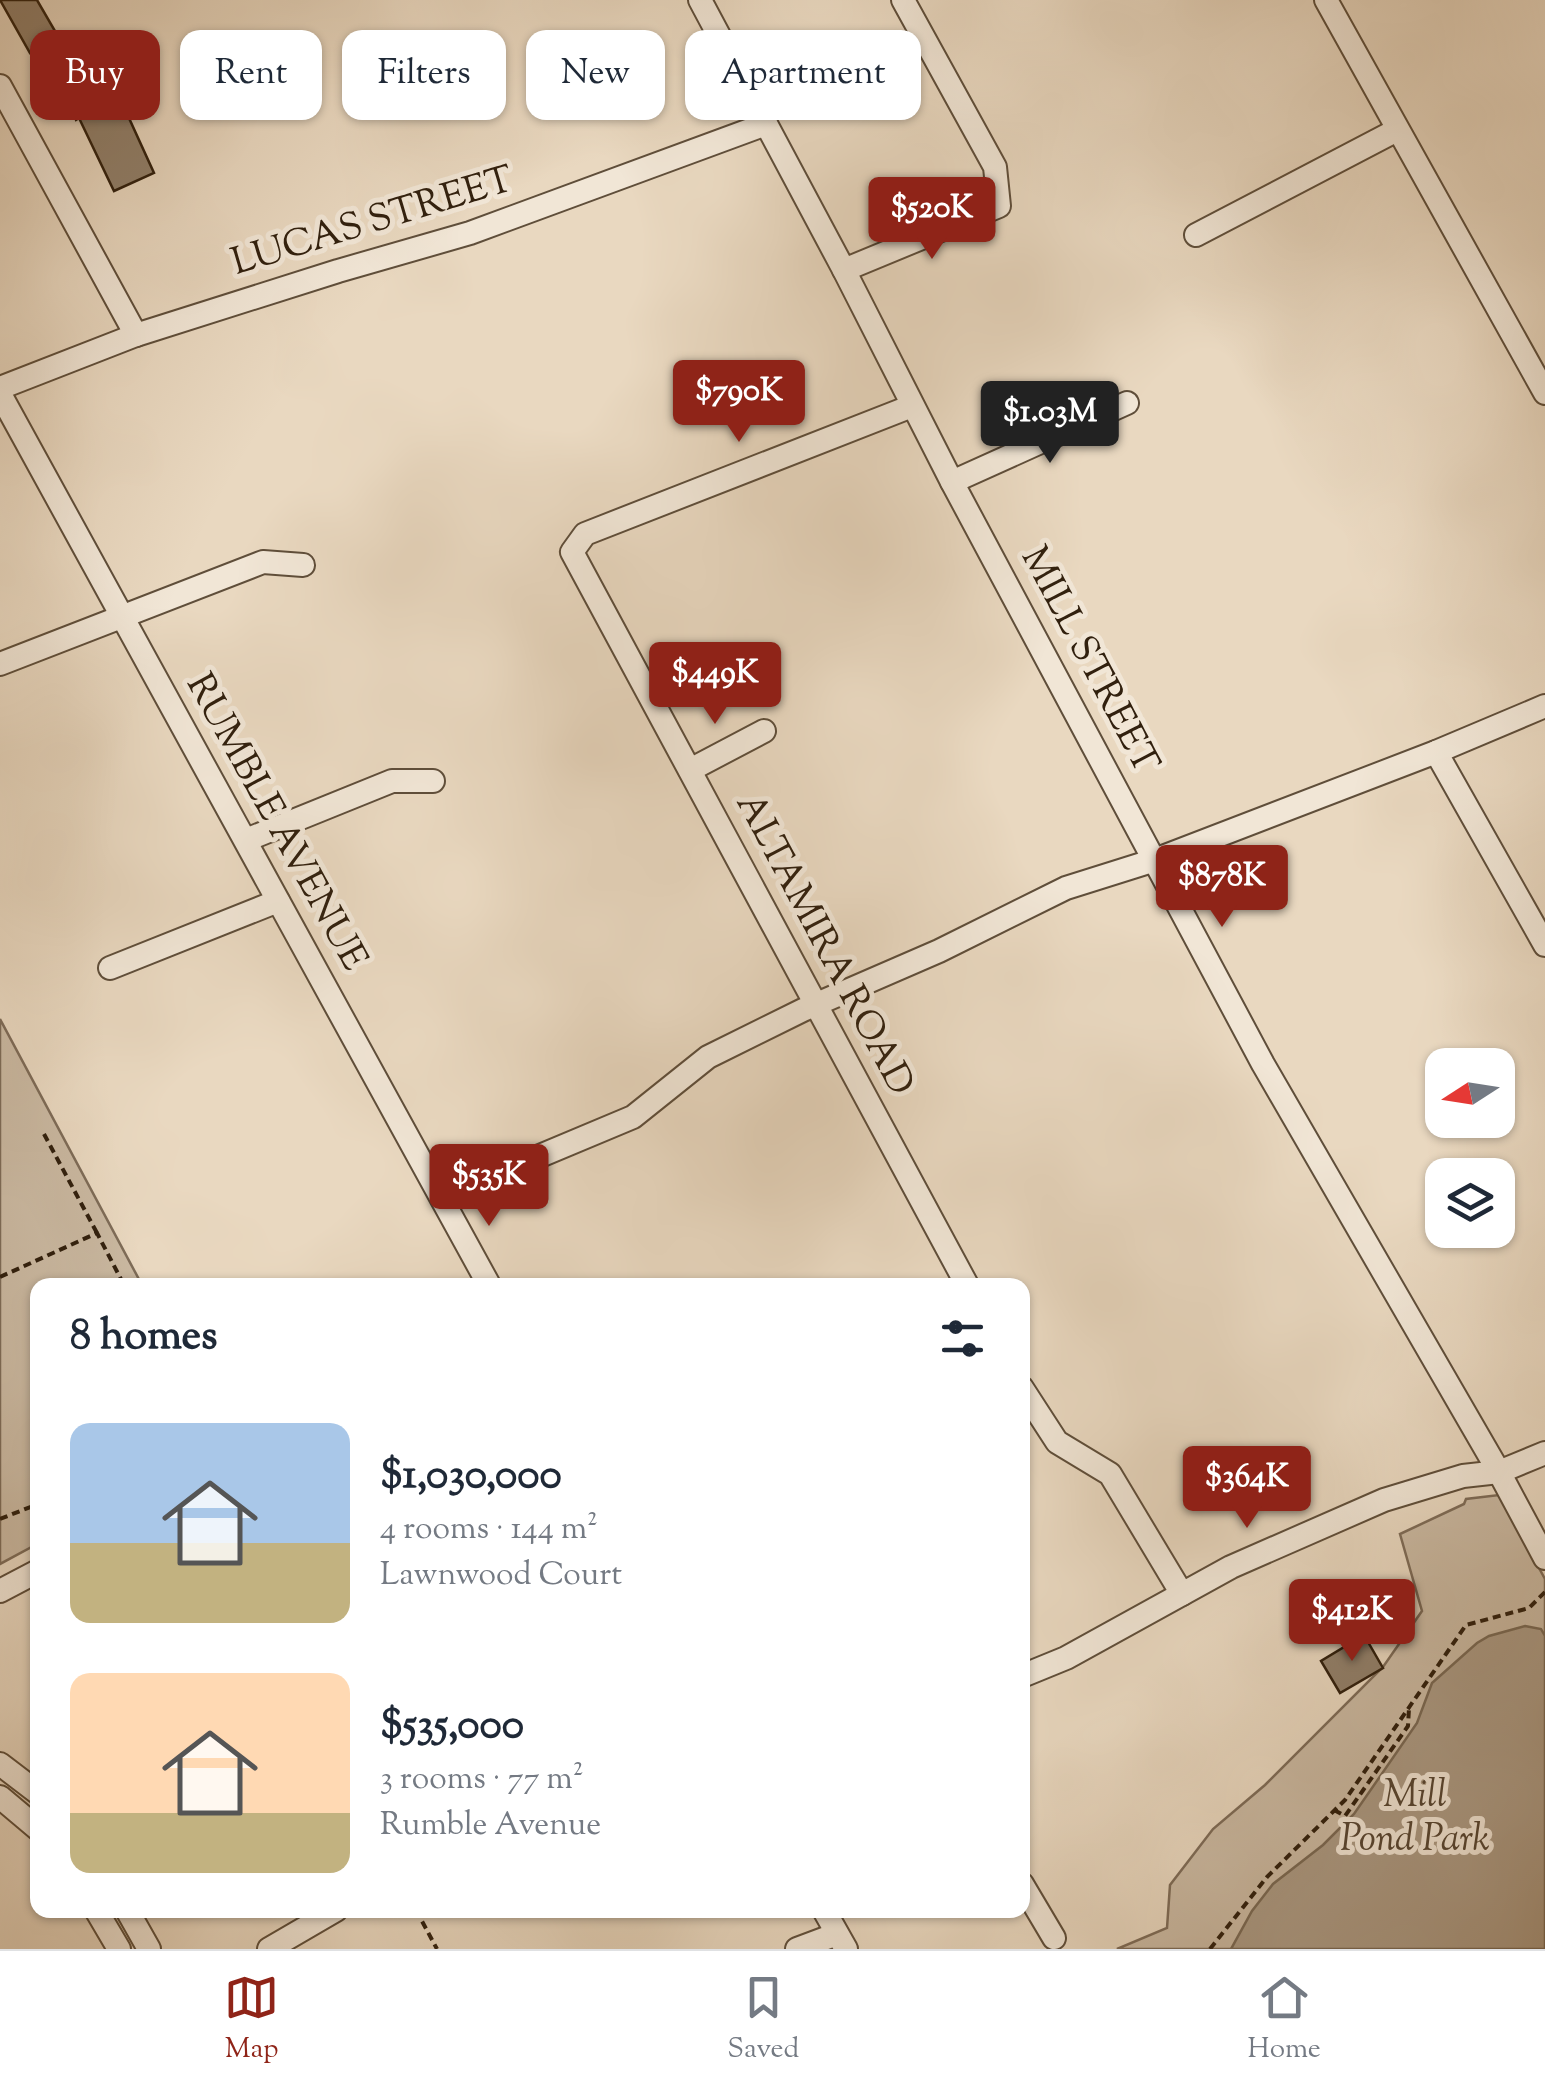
<!DOCTYPE html>
<html lang="en">
<head>
<meta charset="utf-8">
<style>
  :root { --surface:#fff; --page:#f6f6f7; --text:#1f2937; --muted:#747a83; --line:#e0e1e3; --accent:#8f2418 }
  body { margin:0; font-family:"Sorts Mill Goudy",serif; background:var(--page); color:var(--text); height:100vh; display:flex; flex-direction:column; font-size:38px; white-space:nowrap }
  * { box-sizing:border-box; margin:0 }
  p { font-size:32px; color:var(--muted) }
  .icon { flex:none; width:55px; height:55px; fill:none; stroke:currentColor; stroke-width:2; stroke-linecap:round; stroke-linejoin:round }
  .map { position:relative; flex:1; overflow:hidden }
  .details { position:absolute; left:30px; top:1278px; width:1000px; height:640px; display:flex; flex-direction:column; background:var(--surface); border-radius:20px; box-shadow:0 2px 8px #0004 }
  .details>* { flex:none }
  .banner { position:absolute; left:30px; top:30px; width:1000px; height:90px; display:flex; gap:20px }
  .needle { width:65px; rotate:258deg }
  .buttons { position:absolute; left:1425px; top:1048px; display:grid; gap:20px }
  .buttons a { display:grid; place-items:center; width:90px; height:90px; border-radius:20px; background:var(--surface); box-shadow:0 2px 8px #0004; font-size:50px }
  .price { position:absolute; translate:-50% -85px; padding:0 22px; border-radius:10px; background:var(--accent); color:#fff; font-size:32px; line-height:65px; filter:drop-shadow(0 2px 5px #0008) }
  .price::after { content:''; position:absolute; left:50%; top:60px; width:30px; height:22px; margin-left:-15px; background:inherit; clip-path:polygon(0 0,100% 0,50% 100%) }
  .price.on { background:#222; color:#fff }
  ul { padding:0; list-style:none }
  li { display:flex; align-items:center; gap:30px; height:250px; padding:0 40px }
  li span { display:grid; place-items:center; flex:none; width:280px; height:200px; border-radius:20px; color:#555 }
  li>.icon { margin-inline-start:auto }
  span .icon { width:120px; height:120px; fill:#fffc; stroke-width:1 }
  li b { font-size:42px }
  h2 { display:flex; justify-content:space-between; align-items:center; height:120px; padding:0 40px; font-size:42px }
  .pill { padding:0 35px; border-radius:20px; background:var(--surface); box-shadow:0 2px 8px #0004; font-size:35px; line-height:90px }
  .pill.on { background:var(--accent); color:#fff }
  .tab-bar { display:flex; justify-content:space-around; align-items:center; height:140px; border-top:2px solid var(--line); background:var(--surface); font-size:28px; color:var(--muted) }
  .tab-bar a { display:grid; justify-items:center; gap:5px }
  .tab-bar .on { color:var(--accent) }
  .map>svg:first-child { display:block }
</style>
</head>
<body>
<div class="map">
<svg width="1545" height="1949" viewBox="0 0 1545 1949">
  <rect width="100%" height="100%" fill="#e9d8c0"/>
  <filter id="stains"><feTurbulence type="fractalNoise" baseFrequency=".002" numOctaves="4"/><feColorMatrix values="0 0 0 0 .2 0 0 0 0 .09 0 0 0 0 .02 0 0 0 .5 -.17"/></filter>
  <radialGradient id="worn" r=".72"><stop offset=".6" stop-color="#630" stop-opacity="0"/><stop offset="1" stop-color="#630" stop-opacity=".3"/></radialGradient>
  <g fill="#cab9a2" stroke="#7e6c58" stroke-width="2.5">
    <path d="M 0,1019 L 142,1285 L 38,1285 L 37,1544 L 0,1564 Z"/>
    <path d="M 1499,1495 L 1545,1579 L 1545,1949 L 1117,1949 L 1167,1928 L 1170,1885 L 1213,1829 L 1265,1785 L 1383,1667 L 1422,1611 L 1400,1534 L 1464,1504 L 1466,1499 Z"/>
  </g>
  <path fill="#aa9983" stroke="#7a6954" stroke-width="2.5" d="M 1525,1626 L 1541,1629 L 1545,1636 L 1545,1949 L 1231,1949 L 1252,1911 L 1273,1884 L 1323,1845 L 1354,1814 L 1417,1723 L 1432,1683 L 1477,1643 L 1489,1636 Z"/>
  <g fill="#91806b" stroke="#31200e" stroke-width="2.5">
    <path d="M 0,0 L 37,0 L 63,45 L 83,36 L 116,108 L 123,105 L 154,173 L 114,191 L 79,118 L 76,120 L 43,46 L 30,53 Z"/>
    <path d="M 1364,1635 L 1383,1668 L 1340,1693 L 1321,1661 Z"/>
  </g>
  <g fill="none" stroke-linecap="round" stroke-linejoin="round">
    <g stroke="#5f4e3a" stroke-width="26">
      <g id="minor">
        <path d="M 700,0 L 844,270 L 952,482 L 1263,1064 L 1499,1472 L 1545,1558"/>
        <path d="M 1326,0 L 1545,393"/>
        <path d="M 0,86 L 136,335"/>
        <path d="M 1196,235 L 1397,130"/>
        <path d="M 844,270 L 999,206 L 995,167 L 903,0"/>
        <path d="M 0,388 L 136,335 L 338,271 L 470,233 L 766,124"/>
        <path d="M 0,394 L 489,1285"/>
        <path d="M 912,406 L 585,534 L 572,552 L 967,1285"/>
        <path d="M 952,482 L 1127,403"/>
        <path d="M 0,664 L 263,562 L 303,565"/>
        <path d="M 1436,752 L 1545,945"/>
        <path d="M 690,770 L 764,731"/>
        <path d="M 246,840 L 392,781 L 433,781"/>
        <path d="M 110,968 L 278,901"/>
        <path d="M 442,1197 L 633,1117 L 708,1057 L 803,1010 L 939,951 L 1066,888 L 1155,860 L 1436,752 L 1545,706"/>
        <path d="M 1022,1388 L 1057,1442 L 1110,1474 L 1182,1594"/>
        <path d="M 0,1591 L 38,1571"/>
        <path d="M 1022,1676 L 1066,1658 L 1231,1567 L 1384,1500 L 1463,1476 L 1499,1472 L 1545,1453"/>
        <path d="M 0,1764 L 38,1793"/>
        <path d="M 0,1797 L 38,1829"/>
        <path d="M 1022,1884 L 1054,1938"/>
        <path d="M 96,1910 L 119,1949"/>
        <path d="M 127,1910 L 149,1949"/>
        <path d="M 824,1910 L 846,1949"/>
        <path d="M 269,1949 L 336,1910"/>
        <path d="M 797,1949 L 837,1934"/>
      </g>
    </g>
    <g stroke="#31200e" stroke-width="4" stroke-dasharray="8 5" stroke-linecap="butt">
      <path d="M 44,1134 L 97,1233"/>
      <path d="M 0,1277 L 97,1233 L 124,1285"/>
      <path d="M 0,1519 L 38,1504"/>
      <path d="M 1334,1810 L 1345,1816 L 1408,1726 L 1409,1708"/>
      <path d="M 416,1910 L 437,1949"/>
      <path d="M 1210,1949 L 1267,1877 L 1345,1800 L 1466,1625 L 1529,1608 L 1545,1592"/>
    </g>
    <use href="#minor" stroke="#f1e6d6" stroke-width="22"/>
  </g>
  <g text-anchor="middle" dominant-baseline="central" stroke-width="10" stroke-linejoin="round" paint-order="stroke">
    <g font-size="38" fill="#31200e" stroke="#f1e6d6">
      <text transform="translate(373 223) rotate(-17)">LUCAS STREET</text>
      <text transform="translate(1088 661) rotate(62)">MILL STREET</text>
      <text transform="translate(275 823) rotate(61)">RUMBLE AVENUE</text>
      <text transform="translate(823 945) rotate(62)">ALTAMIRA ROAD</text>
    </g>
    <g font-size="38" font-style="italic" fill="#574633" stroke="#f1e6d6">
      <text x="1415" y="1797">Mill<tspan x="1415" dy="44">Pond Park</tspan></text>
    </g>
  </g>
  <rect width="100%" height="100%" filter="url(#stains)"/>
  <rect width="100%" height="100%" fill="url(#worn)"/>
</svg>
<div class="buttons">
<a><svg class="needle" viewBox="-14 -14 28 28"><path d="M0-13l5 13h-10z" fill="#e53935"/><path d="M0 13l5-13h-10z" fill="#747a83"/></svg></a>
<a><svg class="icon" aria-label="layers" viewBox="0 0 24 24"><path d="M12 4l9 5-9 5-9-5zM3 14l9 5 9-5"/></svg></a>
</div>
<b class="price" style="left:932px;top:262px">$520K</b>
<b class="price" style="left:739px;top:445px">$790K</b>
<b class="price on" style="left:1050px;top:466px">$1.03M</b>
<b class="price" style="left:715px;top:727px">$449K</b>
<b class="price" style="left:1222px;top:930px">$878K</b>
<b class="price" style="left:489px;top:1229px">$535K</b>
<b class="price" style="left:1247px;top:1531px">$364K</b>
<b class="price" style="left:1352px;top:1664px">$412K</b>
<div class="banner">
<a class="pill on">Buy</a>
<a class="pill">Rent</a>
<a class="pill">Filters</a>
<a class="pill">New</a>
<a class="pill">Apartment</a>
</div>
<section class="details">
<h2>8 homes<svg class="icon" aria-label="filters" viewBox="0 0 24 24"><path d="M4 7h16M4 17h16"/><circle cx="9" cy="7" r="2"/><circle cx="15" cy="17" r="2"/></svg></h2>
<ul>
<li><span style="background:linear-gradient(#a9c7e8 60%,#c2b280 0)"><svg class="icon" aria-label="home" viewBox="0 0 24 24"><path d="M3 11l9-7 9 7M6 9v11h12V9"/></svg></span><div><b>$1,030,000</b><p>4 rooms · 144 m²</p><p>Lawnwood Court</p></div></li>
<li><span style="background:linear-gradient(#ffd9b3 70%,#c2b280 0)"><svg class="icon" aria-label="home" viewBox="0 0 24 24"><path d="M3 11l9-7 9 7M6 9v11h12V9"/></svg></span><div><b>$535,000</b><p>3 rooms · 77 m²</p><p>Rumble Avenue</p></div></li>
</ul>
</section>
</div>
<nav class="tab-bar">
<a class="on"><svg class="icon" aria-label="map" viewBox="0 0 24 24"><path d="M3 6l6-2 6 2 6-2v14l-6 2-6-2-6 2zM9 4v14M15 6v14"/></svg>Map</a>
<a><svg class="icon" aria-label="saved" viewBox="0 0 24 24"><path d="M7 4h10v16l-5-4-5 4z"/></svg>Saved</a>
<a><svg class="icon" aria-label="home" viewBox="0 0 24 24"><path d="M3 11l9-7 9 7M6 9v11h12V9"/></svg>Home</a>
</nav>
</body>
</html>
